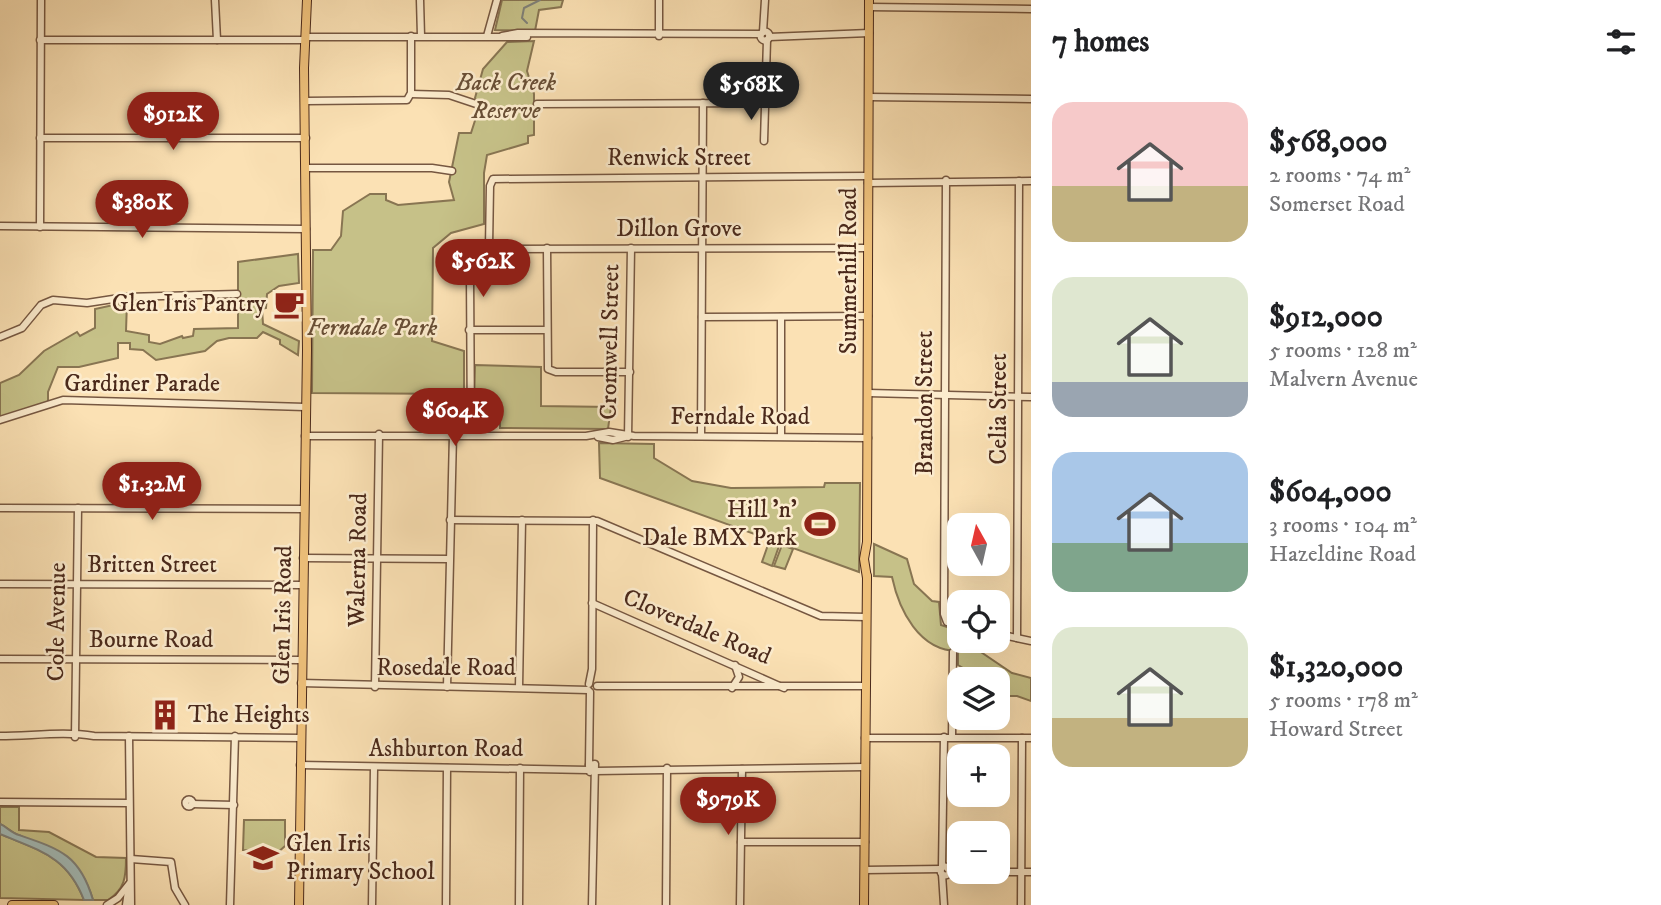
<!DOCTYPE html>
<html lang="en">
<head>
<meta charset="utf-8">
<style>
  :root { --surface:#fff; --page:#f6f6f6; --text:#202124; --muted:#757577; --accent:#8f2418 }
  body { margin:0; font-family:"IM FELL DW Pica",serif; background:var(--page); color:var(--text); height:100vh; display:flex; flex-direction:column; font-size:26px; white-space:nowrap }
  * { box-sizing:border-box; margin:0 }
  p { font-size:23px; color:var(--muted) }
  .icon { flex:none; width:38px; height:38px; fill:none; stroke:currentColor; stroke-width:2; stroke-linecap:round; stroke-linejoin:round }
  .map { position:relative; flex:1; overflow:hidden }
  .drawer { display:flex; flex-direction:column; background:var(--surface); width:630px }
  .drawer>* { flex:none }
  .needle { width:46px; rotate:352deg }
  .fabs { position:absolute; left:947px; top:513px; display:grid; gap:14px }
  .fabs a { display:grid; place-items:center; width:63px; height:63px; border-radius:14px; background:var(--surface); box-shadow:0 7px 28px #0002; font-size:35px }
  .price { position:absolute; translate:-50% -60px; padding:0 16px; border-radius:24px; background:var(--accent); color:#fff; font-size:23px; line-height:46px; filter:drop-shadow(0 2px 4px #0008) }
  .price::after { content:''; position:absolute; left:50%; top:42px; width:21px; height:16px; margin-left:-10px; background:inherit; clip-path:polygon(0 0,100% 0,50% 100%) }
  .price.current { background:#222; color:#fff }
  ul { padding:0; list-style:none }
  li { display:flex; align-items:center; gap:21px; height:175px; padding:0 21px }
  li span { display:grid; place-items:center; flex:none; width:196px; height:140px; border-radius:21px; color:#555 }
  li>.icon { margin-inline-start:auto }
  span .icon { width:84px; height:84px; fill:#fffc; stroke-width:1 }
  li b { font-size:30px }
  h2 { display:flex; justify-content:space-between; align-items:center; height:84px; padding:0 21px; font-size:30px }
  main { display:flex; flex:1; min-height:0 }
  .map>svg:first-child { display:block }
</style>
</head>
<body>
<main>
<div class="map">
<svg width="1031" height="905" viewBox="0 0 1031 905">
  <rect width="100%" height="100%" fill="#fbe1b4"/>
  <filter id="stains"><feTurbulence type="fractalNoise" baseFrequency=".00286" numOctaves="4"/><feColorMatrix values="0 0 0 0 .2 0 0 0 0 .09 0 0 0 0 .02 0 0 0 .5 -.17"/></filter>
  <radialGradient id="worn" r=".72"><stop offset=".6" stop-color="#630" stop-opacity="0"/><stop offset="1" stop-color="#630" stop-opacity=".3"/></radialGradient>
  <g fill="#c6c188" stroke="#887552" stroke-width="2">
    <path d="M 502,0 L 563,0 L 561,7 L 539,10 L 535,31 L 495,30 Z"/>
    <path d="M 534,41 L 527,71 L 534,94 L 534,135 L 528,136 L 528,143 L 487,155 L 484,173 L 484,224 L 451,233 L 433,248 L 432,341 L 464,351 L 464,394 L 312,393 L 313,250 L 331,250 L 341,236 L 343,211 L 370,194 L 386,194 L 386,200 L 398,205 L 454,200 L 449,182 L 459,133 L 471,133 L 479,108 L 475,98 L 483,69 L 507,42 Z"/>
    <path d="M 298,254 L 299,283 L 279,286 L 267,294 L 266,308 L 262,309 L 263,324 L 299,341 L 298,355 L 280,344 L 280,340 L 263,332 L 257,338 L 229,338 L 217,341 L 205,351 L 156,360 L 143,350 L 130,349 L 130,343 L 118,343 L 118,358 L 79,367 L 58,367 L 48,392 L 48,402 L 0,417 L 0,383 L 19,375 L 44,351 L 77,332 L 80,336 L 95,328 L 95,309 L 127,302 L 126,331 L 149,335 L 149,342 L 160,344 L 182,336 L 183,338 L 193,336 L 194,329 L 238,328 L 238,262 Z"/>
    <path d="M 475,365 L 541,367 L 541,406 L 611,407 L 608,429 L 500,428 L 500,405 L 474,396 Z"/>
    <path d="M 599,443 L 654,444 L 654,458 L 692,481 L 731,488 L 824,487 L 825,483 L 860,483 L 859,572 L 600,478 Z"/>
    <path d="M 769,542 L 779,546 L 772,566 L 762,562 Z"/>
    <path d="M 874,544 L 907,559 L 914,584 L 932,601 L 939,602 L 941,625 L 959,631 L 959,640 L 972,641 L 972,646 L 1012,673 L 1031,678 L 1031,701 L 1017,696 L 998,696 L 998,679 L 981,679 L 958,665 L 958,651 C 919,651 899,610 892,577 L 874,576 Z"/>
    <path d="M 782,545 L 793,549 L 785,569 L 774,566 Z"/>
    <path d="M 0,807 L 19,807 L 19,830 L 49,832 L 96,857 L 126,858 C 126,877 125,889 108,900 L 93,900 C 80,856 57,851 18,835 C 11,832 7,827 0,824 Z"/>
    <path d="M 244,820 L 285,820 L 285,846 L 267,862 L 264,860 L 264,851 L 243,850 Z"/>
    <path d="M 0,834 C 40,851 67,856 84,900 L 0,898 Z"/>
  </g>
  <path fill="#a3bbb8" stroke="#7f8179" stroke-width="2" d="M 0,824 C 7,827 11,833 19,835 C 60,849 80,855 93,900 L 84,900 C 67,856 40,851 0,834 Z"/>
  <g fill="none" stroke-linecap="round" stroke-linejoin="round">
    <path stroke="#7f8179" stroke-width="2" d="M 527,23 L 522,18 L 524,8 L 540,0"/>
    <g stroke="#765741" stroke-width="9">
      <g id="minor">
        <path d="M 215,0 L 217,40"/>
        <path d="M 420,0 L 421,36"/>
        <path d="M 869,7 L 1031,9"/>
        <circle cx="765" cy="36" r="4.5"/>
        <path d="M 763,32 L 765,0"/>
        <path d="M 487,36 L 497,0"/>
        <path d="M 502,36 L 518,33 L 761,34"/>
        <path d="M 659,36 L 659,0"/>
        <path d="M 309,37 L 527,37"/>
        <path d="M 769,37 L 869,33"/>
        <path d="M 40,40 L 305,40"/>
        <path d="M 411,94 L 449,95 L 476,104"/>
        <path d="M 869,97 L 1031,99"/>
        <path d="M 306,101 L 407,100 L 411,93 L 411,36"/>
        <path d="M 537,104 L 764,103"/>
        <path d="M 40,138 L 306,138"/>
        <path d="M 764,141 L 767,40"/>
        <path d="M 306,168 L 432,168 L 452,171"/>
        <path d="M 946,180 L 944,614 L 947,622 L 959,625"/>
        <path d="M 868,183 L 1031,181"/>
        <path d="M 0,226 L 306,229"/>
        <path d="M 40,227 L 41,0"/>
        <path d="M 547,248 L 548,369 L 556,372 L 630,372"/>
        <path d="M 489,249 L 868,248"/>
        <path d="M 702,317 L 868,316"/>
        <path d="M 469,330 L 547,330"/>
        <path d="M 0,337 L 22,328 L 41,305 L 53,300 L 87,303 L 126,297 L 237,294"/>
        <path d="M 868,393 L 1031,397"/>
        <path d="M 0,420 L 63,400 L 305,407"/>
        <path d="M 471,435 L 470,275 L 474,264 L 489,247 L 490,186 L 493,179 L 868,176"/>
        <path d="M 305,436 L 586,436 L 609,432 L 634,436 L 868,438"/>
        <path d="M 701,436 L 703,103"/>
        <path d="M 781,436 L 781,317"/>
        <path d="M 598,437 L 613,440 L 625,437"/>
        <path d="M 628,437 L 631,248"/>
        <path d="M 0,508 L 304,509"/>
        <path d="M 450,520 L 597,521 L 821,616 L 866,617"/>
        <path d="M 303,558 L 449,559"/>
        <path d="M 0,584 L 303,585"/>
        <path d="M 592,603 L 784,688"/>
        <path d="M 998,634 L 1031,641"/>
        <path d="M 1017,638 L 1019,181"/>
        <path d="M 0,659 L 302,660"/>
        <path d="M 301,683 L 588,690"/>
        <path d="M 589,684 L 592,669 L 593,520"/>
        <path d="M 597,686 L 866,686"/>
        <path d="M 375,687 L 379,434"/>
        <path d="M 447,687 L 453,435"/>
        <path d="M 519,687 L 522,520"/>
        <path d="M 732,688 L 739,677 L 735,665"/>
        <path d="M 0,736 C 31,736 64,731 94,736 L 301,738"/>
        <path d="M 129,736 L 131,905"/>
        <path d="M 75,737 L 78,508"/>
        <path d="M 952,737 L 953,652"/>
        <path d="M 865,738 L 1031,738"/>
        <path d="M 300,765 L 588,770"/>
        <path d="M 589,765 L 590,692"/>
        <path d="M 596,771 L 865,767"/>
        <path d="M 590,772 L 589,765 L 595,764 L 592,905"/>
        <circle cx="189" cy="803" r="3.5"/>
        <path d="M 0,802 L 128,803"/>
        <path d="M 192,804 L 234,805"/>
        <path d="M 741,842 L 865,842"/>
        <path d="M 131,859 L 171,862 L 175,888 L 185,905"/>
        <circle cx="945" cy="871" r="4.5"/>
        <path d="M 942,867 L 944,737"/>
        <path d="M 948,869 L 959,871"/>
        <path d="M 865,870 L 941,869"/>
        <path d="M 991,872 L 1031,872"/>
        <path d="M 942,874 L 944,905"/>
        <path d="M 107,905 L 118,898 L 129,884"/>
        <path d="M 126,905 L 128,891"/>
        <path d="M 230,905 L 235,736"/>
        <path d="M 372,905 L 374,768"/>
        <path d="M 446,905 L 447,768"/>
        <path d="M 519,905 L 520,768"/>
        <path d="M 666,905 L 667,768"/>
        <path d="M 740,905 L 742,769"/>
        <path d="M 1021,905 L 1022,738"/>
      </g>
    </g>
    <g stroke="#4a291b" stroke-width="10">
      <g id="major">
        <path d="M 867,578 L 864,559 L 867,542 L 869,0"/>
        <path d="M 12,905 L 54,905"/>
        <path d="M 299,905 L 307,350 L 304,68 L 307,0"/>
        <path d="M 864,905 L 867,576"/>
      </g>
    </g>
    <use href="#minor" stroke="#fcecce" stroke-width="6"/>
    <use href="#major" stroke="#eec07a" stroke-width="8"/>
  </g>
  <defs>
    <g id="cafe-bare" transform="scale(2.415)"><path d="M-5.5-4.5H6V0H3Q3 3.5 0 3.5H-2.5Q-5.5 3.5-5.5 0ZM3-3.2v2h1.7v-2ZM-6 4.5H4V6H-6Z" fill="#8f2418" stroke="#fcecce" stroke-width="2.5" paint-order="stroke"/></g>
    <g id="stadium-bare" transform="scale(2.415)"><path d="M0-5a6.5 5 0 1 0 0 10a6.5 5 0 1 0 0-10ZM-3.5-1.8h7v3.6h-7Z" fill="#8f2418" stroke="#fcecce" stroke-width="2.5" paint-order="stroke"/></g>
    <g id="building-bare" transform="scale(2.415)"><path d="M-4-6H4V6H1V3H-1V6H-4ZM-2.5-4.3h1.7v1.8h-1.7ZM.8-4.3h1.7v1.8H.8ZM-2.5-1h1.7V.8h-1.7ZM.8-1h1.7V.8H.8Z" fill="#8f2418" stroke="#fcecce" stroke-width="2.5" paint-order="stroke"/></g>
    <g id="school-bare" transform="scale(2.415)"><path d="M0-5L7-2L0 1L-7-2ZM-4 1L0 2.5L4 1V4Q0 6-4 4Z" fill="#8f2418" stroke="#fcecce" stroke-width="2.5" paint-order="stroke"/></g>
  </defs>
  <g fill-rule="evenodd">
    <use href="#cafe-bare" x="289" y="304"/>
    <use href="#stadium-bare" x="820" y="524"/>
    <use href="#building-bare" x="165" y="715"/>
    <use href="#school-bare" x="263" y="858"/>
  </g>
  <g text-anchor="middle" dominant-baseline="central" stroke-width="5" stroke-linejoin="round" paint-order="stroke">
    <g font-size="24" font-style="italic" fill="#694f36" stroke="#fcecce">
      <text x="506" y="83">Back Creek<tspan x="506" dy="28">Reserve</tspan></text>
      <text x="372" y="328">Ferndale Park</text>
    </g>
    <g font-size="24" fill="#4a291b" stroke="#fcecce">
      <text x="679" y="158">Renwick Street</text>
      <text x="679" y="229">Dillon Grove</text>
      <text transform="translate(849 271) rotate(-90)">Summerhill Road</text>
      <text transform="translate(610 342) rotate(-89)">Cromwell Street</text>
      <text x="142" y="384">Gardiner Parade</text>
      <text transform="translate(925 403) rotate(-90)">Brandon Street</text>
      <text transform="translate(999 409) rotate(-90)">Celia Street</text>
      <text x="740" y="417">Ferndale Road</text>
      <text transform="translate(358 560) rotate(-89)">Walerna Road</text>
      <text x="152" y="565">Britten Street</text>
      <text transform="translate(283 615) rotate(-89)">Glen Iris Road</text>
      <text transform="translate(57 622) rotate(-89)">Cole Avenue</text>
      <text transform="translate(697 627) rotate(23)">Cloverdale Road</text>
      <text x="151" y="640">Bourne Road</text>
      <text x="446" y="668">Rosedale Road</text>
      <text x="446" y="749">Ashburton Road</text>
    </g>
    <g font-size="24" fill="#4a291b" stroke="#fcecce" text-anchor="end">
      <text x="266" y="304">Glen Iris Pantry</text>
      <text x="797" y="510">Hill 'n'<tspan x="797" dy="28">Dale BMX Park</tspan></text>
      <text x="188" y="715" text-anchor="start">The Heights</text>
      <text x="286" y="844" text-anchor="start">Glen Iris<tspan x="286" dy="28">Primary School</tspan></text>
    </g>
  </g>
  <rect width="100%" height="100%" filter="url(#stains)"/>
  <rect width="100%" height="100%" fill="url(#worn)"/>
</svg>
<div class="fabs">
<a><svg class="needle" viewBox="-14 -14 28 28"><path d="M0-13l5 13h-10z" fill="#e53935"/><path d="M0 13l5-13h-10z" fill="#757577"/></svg></a>
<a><svg class="icon" aria-label="locate" viewBox="0 0 24 24"><circle cx="12" cy="12" r="6"/><path d="M12 2v4M12 18v4M2 12h4M18 12h4"/></svg></a>
<a><svg class="icon" aria-label="layers" viewBox="0 0 24 24"><path d="M12 4l9 5-9 5-9-5zM3 14l9 5 9-5"/></svg></a>
<a>+</a>
<a>−</a>
</div>
<b class="price current" style="left:751px;top:122px">$568K</b>
<b class="price" style="left:173px;top:152px">$912K</b>
<b class="price" style="left:142px;top:240px">$380K</b>
<b class="price" style="left:483px;top:299px">$562K</b>
<b class="price" style="left:455px;top:448px">$604K</b>
<b class="price" style="left:152px;top:522px">$1.32M</b>
<b class="price" style="left:728px;top:837px">$979K</b>
</div>
<section class="drawer">
<h2>7 homes<svg class="icon" aria-label="filters" viewBox="0 0 24 24"><path d="M4 7h16M4 17h16"/><circle cx="9" cy="7" r="2"/><circle cx="15" cy="17" r="2"/></svg></h2>
<ul>
<li><span style="background:linear-gradient(#f6c9c9 60%,#c2b280 0)"><svg class="icon" aria-label="home" viewBox="0 0 24 24"><path d="M3 11l9-7 9 7M6 9v11h12V9"/></svg></span><div><b>$568,000</b><p>2 rooms · 74 m²</p><p>Somerset Road</p></div></li>
<li><span style="background:linear-gradient(#dfe7d0 75%,#9aa5b1 0)"><svg class="icon" aria-label="home" viewBox="0 0 24 24"><path d="M3 11l9-7 9 7M6 9v11h12V9"/></svg></span><div><b>$912,000</b><p>5 rooms · 128 m²</p><p>Malvern Avenue</p></div></li>
<li><span style="background:linear-gradient(#a9c7e8 65%,#7fa58c 0)"><svg class="icon" aria-label="home" viewBox="0 0 24 24"><path d="M3 11l9-7 9 7M6 9v11h12V9"/></svg></span><div><b>$604,000</b><p>3 rooms · 104 m²</p><p>Hazeldine Road</p></div></li>
<li><span style="background:linear-gradient(#dfe7d0 65%,#c2b280 0)"><svg class="icon" aria-label="home" viewBox="0 0 24 24"><path d="M3 11l9-7 9 7M6 9v11h12V9"/></svg></span><div><b>$1,320,000</b><p>5 rooms · 178 m²</p><p>Howard Street</p></div></li>
</ul>
</section>
</main>
</body>
</html>
